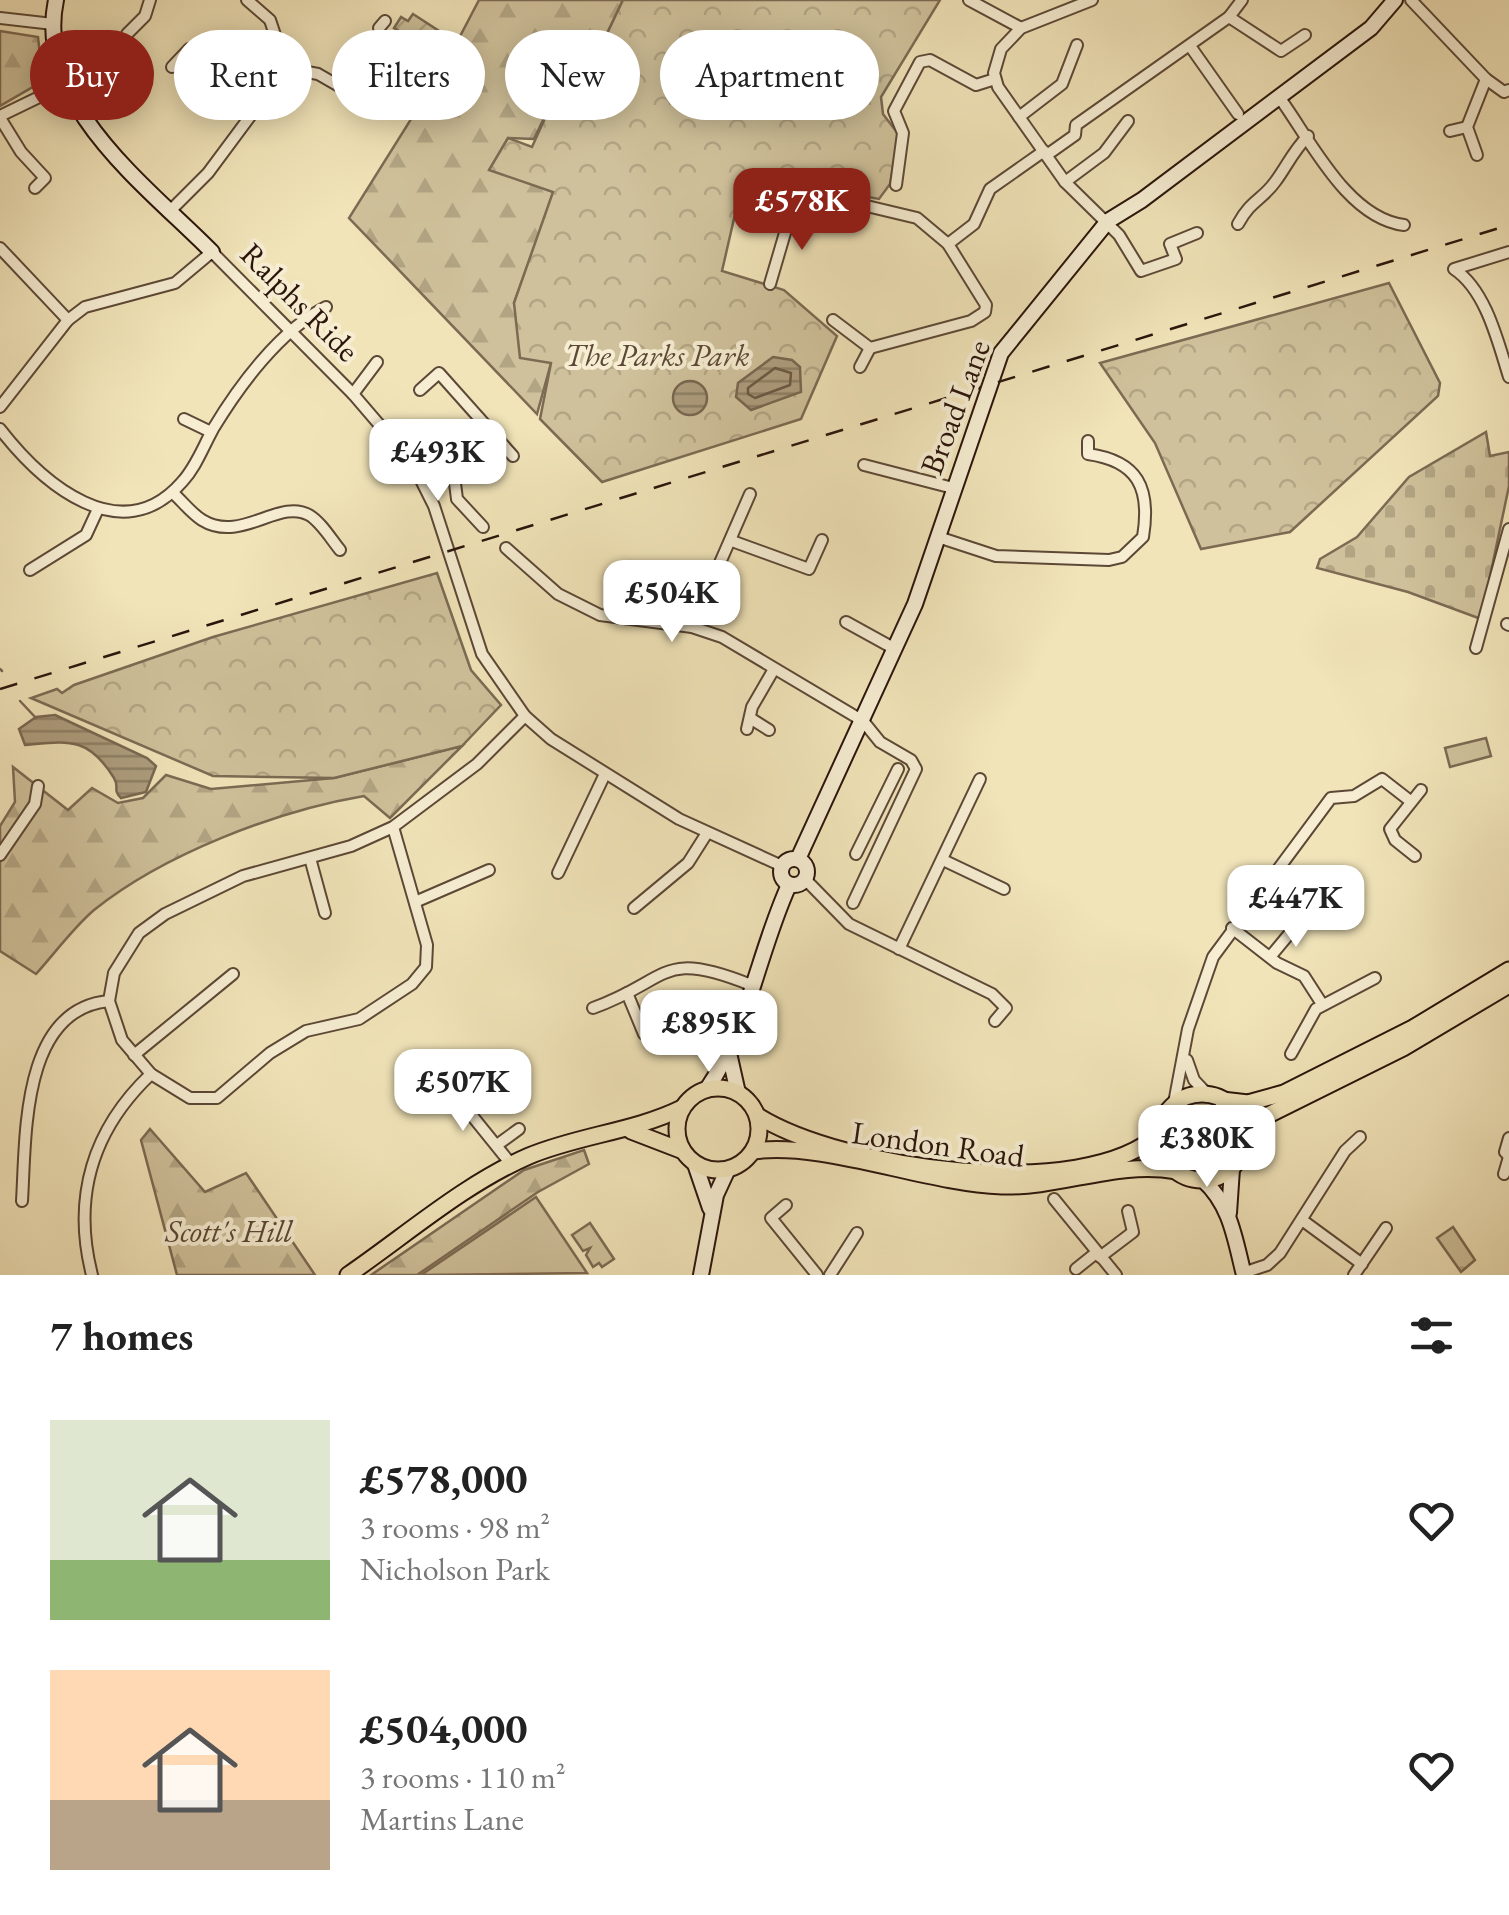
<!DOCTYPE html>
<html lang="en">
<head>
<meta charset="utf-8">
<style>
  :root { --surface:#fff; --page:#f2f2f2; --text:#222; --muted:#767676; --accent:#8f2418 }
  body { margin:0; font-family:"EB Garamond",serif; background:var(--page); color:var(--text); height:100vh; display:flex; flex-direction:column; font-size:38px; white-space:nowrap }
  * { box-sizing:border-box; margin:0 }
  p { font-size:32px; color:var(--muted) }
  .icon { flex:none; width:55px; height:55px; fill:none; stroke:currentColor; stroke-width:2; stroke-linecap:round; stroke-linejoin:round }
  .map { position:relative; height:1275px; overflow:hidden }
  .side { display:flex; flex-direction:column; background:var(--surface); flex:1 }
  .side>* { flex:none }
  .banner { position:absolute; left:30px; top:30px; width:1000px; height:90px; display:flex; gap:20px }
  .price { position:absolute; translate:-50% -85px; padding:0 22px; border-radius:20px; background:#fff; color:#222; font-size:32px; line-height:65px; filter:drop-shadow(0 2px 5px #0008) }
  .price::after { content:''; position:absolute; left:50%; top:60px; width:30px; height:22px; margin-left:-15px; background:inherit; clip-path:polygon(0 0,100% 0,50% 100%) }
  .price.on { background:var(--accent); color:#fff }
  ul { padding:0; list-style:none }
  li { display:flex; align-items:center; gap:30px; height:250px; padding:0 50px }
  li span { display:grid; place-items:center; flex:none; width:280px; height:200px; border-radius:0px; color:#555 }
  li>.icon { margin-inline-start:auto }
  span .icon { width:120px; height:120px; fill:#fffc; stroke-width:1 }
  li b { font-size:42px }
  h2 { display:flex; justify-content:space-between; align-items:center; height:120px; padding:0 50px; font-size:42px }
  .chip { padding:0 35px; border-radius:45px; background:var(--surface); box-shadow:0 5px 25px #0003; font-size:35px; line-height:90px }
  .chip.on { background:var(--accent); color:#fff }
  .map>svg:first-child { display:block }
</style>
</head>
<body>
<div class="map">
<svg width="1509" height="1275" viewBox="0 0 1509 1275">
  <defs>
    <pattern id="forest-firs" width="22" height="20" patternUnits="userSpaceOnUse" patternTransform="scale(2.5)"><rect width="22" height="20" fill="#cfc19b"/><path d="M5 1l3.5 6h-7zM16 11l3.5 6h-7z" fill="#b2a584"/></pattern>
    <pattern id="cemetery-stones" width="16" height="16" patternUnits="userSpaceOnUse" patternTransform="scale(2.5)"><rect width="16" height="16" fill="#cfc19b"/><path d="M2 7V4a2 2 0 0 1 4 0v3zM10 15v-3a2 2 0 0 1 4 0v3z" fill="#b2a584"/></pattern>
    <pattern id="park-crowns" width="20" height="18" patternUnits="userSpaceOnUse" patternTransform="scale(2.5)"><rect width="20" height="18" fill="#cfc19b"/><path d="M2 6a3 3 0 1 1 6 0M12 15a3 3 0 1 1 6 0" fill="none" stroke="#b2a584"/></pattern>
    <pattern id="garden-furrows" width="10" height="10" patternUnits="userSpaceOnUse" patternTransform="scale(2.5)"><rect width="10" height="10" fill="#cfc19b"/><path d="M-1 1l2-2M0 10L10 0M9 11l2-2" fill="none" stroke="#b2a584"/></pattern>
    <pattern id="water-rules" width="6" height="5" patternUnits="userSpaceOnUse" patternTransform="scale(2.5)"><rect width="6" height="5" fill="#ad9d7e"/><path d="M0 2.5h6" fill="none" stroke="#8d7f65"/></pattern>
  </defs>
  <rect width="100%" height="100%" fill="#f1e4b9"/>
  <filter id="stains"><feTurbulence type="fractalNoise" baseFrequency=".002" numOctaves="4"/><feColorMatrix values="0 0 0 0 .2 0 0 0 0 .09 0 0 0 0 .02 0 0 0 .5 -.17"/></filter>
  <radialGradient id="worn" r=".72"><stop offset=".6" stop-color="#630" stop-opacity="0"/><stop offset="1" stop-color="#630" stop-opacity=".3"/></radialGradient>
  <g fill="#cfc19b" stroke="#7c6a53" stroke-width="2.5">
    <path d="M 1486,738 L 1491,756 L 1450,767 L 1445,748 Z"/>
    <circle cx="1200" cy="1135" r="35"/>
    <path d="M 536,1197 L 587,1273 L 421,1275 Z"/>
    <path d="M 590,1223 L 614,1259 L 602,1267 L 599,1263 L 593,1267 L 586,1255 L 590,1248 L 583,1251 L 572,1235 Z"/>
  </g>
  <g fill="url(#forest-firs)" stroke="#7c6a53" stroke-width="2.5">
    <path d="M 479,0 L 623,0 L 594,61 L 570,64 L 534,139 L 508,138 L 490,169 L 554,192 L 514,303 L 551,363 L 537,414 L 349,218 L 445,65 Z"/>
    <path d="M 0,31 L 38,37 L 43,81 L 0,106 Z"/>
    <path d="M 462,746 L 390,818 L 364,796 C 276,811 164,854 94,910 C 73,928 55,953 36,974 L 0,951 L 0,826 L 15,802 L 13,767 L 68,810 L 92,788 L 118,803 L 143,798 L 166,775 L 211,789 L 334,778 Z"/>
    <path d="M 150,1129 L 205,1192 L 246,1173 L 315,1275 L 177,1275 L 141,1140 Z"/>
    <path d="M 584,1150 L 589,1164 L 538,1192 L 417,1275 L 371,1275 L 524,1170 Z"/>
  </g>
  <path fill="url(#cemetery-stones)" stroke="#7c6a53" stroke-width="2.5" d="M 1486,432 L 1490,456 L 1509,452 L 1509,486 L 1481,619 L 1408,592 L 1317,568 L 1320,559 L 1357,537 L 1409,477 Z"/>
  <g fill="url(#park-crowns)" stroke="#7c6a53" stroke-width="2.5">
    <path d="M 623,0 L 940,0 L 881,97 L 883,114 L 899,135 L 890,184 L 879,199 L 807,186 L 788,199 L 741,188 L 722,271 L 784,290 L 837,336 L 801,419 L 602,482 L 540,419 L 551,363 L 520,358 L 514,303 L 553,192 L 489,170 L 508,138 L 532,147 L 570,63 L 594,61 Z"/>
    <path d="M 1389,283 L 1440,383 L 1438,396 L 1290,532 L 1201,549 L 1155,443 L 1100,363 Z"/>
    <path d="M 437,573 L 471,670 L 501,705 L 462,746 L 334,778 L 213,776 L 31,698 L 57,689 L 62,693 L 74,685 L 213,637 Z"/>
    <path d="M 1453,1227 L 1475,1260 L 1461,1272 L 1437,1238 Z"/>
  </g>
  <path fill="url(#garden-furrows)" stroke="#7c6a53" stroke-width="2.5" d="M 413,14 L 456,42 L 441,66 L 396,37 L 399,31 L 394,28 L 401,17 L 408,21 Z"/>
  <g fill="url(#water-rules)" stroke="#796650" stroke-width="2.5">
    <path d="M 773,357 L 792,360 L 800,367 L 801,392 L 751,410 L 736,397 L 738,383 Z"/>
    <circle cx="690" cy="398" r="17"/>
    <path d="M 55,715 L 147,758 L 156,766 L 146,792 L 121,798 C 112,789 120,788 114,778 C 88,736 68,741 25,745 L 19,729 L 36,717 Z"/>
  </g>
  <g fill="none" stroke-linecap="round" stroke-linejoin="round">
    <path stroke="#6c5844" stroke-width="2.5" d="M 775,368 L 791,373 L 790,385 L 755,398 L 748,394 L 748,388 Z"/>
    <g stroke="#796650" stroke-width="2.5">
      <path d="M 0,669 L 2,671"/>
      <path d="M 20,701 L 36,718"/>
    </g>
    <g stroke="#5c4836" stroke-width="14">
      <g id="street">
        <path d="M 247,0 L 270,20 L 286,68"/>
        <path d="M 969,0 L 1021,28"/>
        <path d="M 1092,0 L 1021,28 L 1001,49 L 994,73 L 998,87 L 1065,182 L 1119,235 L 1141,271 L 1176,259 L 1170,244 L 1197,233"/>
        <path d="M 1411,0 L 1486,79 L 1504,92 L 1509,90"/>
        <path d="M 1229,17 L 1281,51 L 1305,35"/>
        <path d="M 0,18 L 53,24"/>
        <path d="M 379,28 L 385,21"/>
        <path d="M 127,34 L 145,16 L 150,0"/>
        <path d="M 1190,46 L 1238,114"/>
        <path d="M 172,67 L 189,49 L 253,111"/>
        <path d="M 1279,97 C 1310,139 1347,218 1404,225"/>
        <path d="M 0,116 L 64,85"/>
        <path d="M 1019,117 L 1062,84 L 1077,45"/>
        <path d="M 0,118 L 21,152 L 45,178 L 35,188"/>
        <path d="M 1450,131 L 1467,127"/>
        <path d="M 1051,152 L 1075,135 L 1076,125 L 1229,17 L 1242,0"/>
        <path d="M 1477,155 L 1467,127 L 1486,79"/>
        <path d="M 1065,182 L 1104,153 L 1128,121"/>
        <path d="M 896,185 L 903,133 L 894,111 L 920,62 L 930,60 L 976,85 L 995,79"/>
        <path d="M 171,210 L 208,173 L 286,68 L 318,74 L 358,97"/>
        <path d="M 1238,224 C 1251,200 1262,200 1275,182 C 1287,166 1293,151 1308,136"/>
        <path d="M 948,244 L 974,224 L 990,189 L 1044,151"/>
        <path d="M 0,248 L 68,320"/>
        <path d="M 1509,252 L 1454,269 C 1486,290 1498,342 1509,377"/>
        <path d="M 770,284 L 792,209 L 808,192 L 917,218 L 948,244 L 986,305 L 985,312 L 971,321 L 870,348 L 833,320"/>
        <path d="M 860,367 L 870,348"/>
        <path d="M 420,390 L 439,373 L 513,456"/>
        <path d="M 353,394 L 377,362"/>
        <path d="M 0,407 L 68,320 L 85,307 L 175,283 L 212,252 L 353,394 L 413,464 L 434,506 L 482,654 L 525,716 L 551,739 L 679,819 L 782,866"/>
        <path d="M 184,419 L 211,432"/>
        <path d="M 0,429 C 42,483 121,552 182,482 C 196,467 203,447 213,429 C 239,386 280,330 326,307"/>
        <path d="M 442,449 L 453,468 L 457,499 L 483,527"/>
        <path d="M 413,464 L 483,423"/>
        <path d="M 864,465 L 953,488"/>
        <path d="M 173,493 C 182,501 191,513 202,520 C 241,544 279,498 309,515 C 321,522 331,539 340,550"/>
        <path d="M 938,537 L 996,556 L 1109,560 L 1122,557 L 1143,537 C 1151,488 1138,461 1088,454 L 1088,441"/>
        <path d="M 732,541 L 809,569 L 822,540"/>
        <path d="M 506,548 L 558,594 L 600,615 L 692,627 L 722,637 L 863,721 L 880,742 L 911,760 L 916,769 L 853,903"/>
        <path d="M 30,570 L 86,535 L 98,509"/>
        <path d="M 846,622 L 895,649"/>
        <path d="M 1507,624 L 1509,625"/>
        <path d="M 692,627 L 750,494"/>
        <path d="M 1476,648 L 1509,529"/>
        <path d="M 750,718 L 769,730"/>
        <path d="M 747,729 L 752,707 L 774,669"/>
        <path d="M 393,827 L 427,945 L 426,967 L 412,984 L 359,1019 L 306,1031 L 270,1053 L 217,1098 L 190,1098 L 151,1074 L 122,1040 L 109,1001 L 114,973 L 139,933 L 165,914 L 243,876 L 351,846 L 393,827 L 477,764 L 525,716"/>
        <path d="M 856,854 L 898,769"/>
        <path d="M 0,855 L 35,804 L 38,786"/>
        <path d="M 1415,856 L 1395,840 L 1390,829 L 1421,790"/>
        <path d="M 310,858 L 325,913"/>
        <path d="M 943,860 L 1004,889"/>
        <path d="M 558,873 L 605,774"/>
        <path d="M 805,879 L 849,924 L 992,994 L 1006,1008 L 995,1021"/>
        <path d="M 415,902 L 489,870"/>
        <path d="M 634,908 L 688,863 L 707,833"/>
        <path d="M 1232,928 L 1277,963 L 1304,976 L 1322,1004"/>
        <path d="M 899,949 L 980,779"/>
        <path d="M 1270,957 L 1310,909"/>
        <path d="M 627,993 L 644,1034"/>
        <path d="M 593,1008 C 671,980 659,948 751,985"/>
        <path d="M 1291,1054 L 1316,1009 L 1375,978"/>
        <path d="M 134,1055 L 233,974"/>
        <path d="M 1187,1060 L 1194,1080 L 1208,1095"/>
        <path d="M 444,1081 L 511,1164"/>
        <path d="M 428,1094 L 454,1072"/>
        <path d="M 1174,1103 L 1188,1029 L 1213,957 L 1331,798 L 1354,796 L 1382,779 L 1409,800"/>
        <path d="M 1509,1138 L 1505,1152 L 1509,1156"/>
        <path d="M 497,1145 L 519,1129"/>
        <path d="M 1504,1174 L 1509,1157"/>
        <path d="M 1054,1199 L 1116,1275"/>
        <path d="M 22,1201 C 26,1136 21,1009 109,1001"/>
        <path d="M 786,1205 L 771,1218 L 817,1275"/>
        <path d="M 1302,1220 L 1362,1264"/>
        <path d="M 1100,1257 L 1133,1232 L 1128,1211"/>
        <path d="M 1076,1269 L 1096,1253"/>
        <path d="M 1243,1273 L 1267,1265 L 1280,1253 L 1345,1151 L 1360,1137"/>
        <path d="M 92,1275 C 72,1197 93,1129 151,1074"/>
        <path d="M 830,1275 L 857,1233"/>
        <path d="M 1354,1275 L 1386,1228"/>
      </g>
    </g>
    <g stroke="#2a140b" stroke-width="18">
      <g id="secondary">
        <path d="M 56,0 C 34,104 147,186 212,252"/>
        <circle cx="794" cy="872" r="13"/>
        <path d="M 798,859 L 915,604 L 1001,353 L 1108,221 L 1142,200 L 1371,28 L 1395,0"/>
        <path d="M 729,1053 L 738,1093"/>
        <path d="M 707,1089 C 748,1029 759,950 789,885"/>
        <path d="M 695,1164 L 710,1208"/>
        <path d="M 1203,1180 C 1231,1205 1235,1240 1244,1275"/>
        <path d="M 1229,1213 L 1232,1169"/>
        <path d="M 701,1275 L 716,1195 L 728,1169"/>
      </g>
    </g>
    <g stroke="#2a140b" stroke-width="19">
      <g id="primary">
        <circle cx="718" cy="1129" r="41"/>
        <circle cx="1202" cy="1137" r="43"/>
        <path d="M 1222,1100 L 1248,1103 L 1284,1093 L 1413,1028 L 1509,970"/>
        <path d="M 758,1116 C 841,1168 1083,1205 1160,1133"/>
        <path d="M 631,1131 L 683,1151"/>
        <path d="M 1244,1145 L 1262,1118 L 1403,1048 L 1509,985"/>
        <path d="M 753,1151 C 824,1141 924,1183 1002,1186 C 1060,1188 1119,1160 1176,1171"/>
        <path d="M 348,1275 C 405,1236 464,1184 529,1156 C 579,1135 633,1132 682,1108"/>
      </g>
    </g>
    <use href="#street" stroke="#f6edd2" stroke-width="10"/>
    <use href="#secondary" stroke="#f6edd2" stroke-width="14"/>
    <use href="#primary" stroke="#f1e4b9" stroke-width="15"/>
    <path stroke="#2a140b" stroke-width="2.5" stroke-dasharray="18 18" stroke-linecap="butt" d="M 0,689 L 1509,225"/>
  </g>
  <g text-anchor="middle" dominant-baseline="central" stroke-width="8" stroke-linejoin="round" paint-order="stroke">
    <g font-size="32" fill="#2a140b" stroke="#f6edd2">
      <text transform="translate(300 302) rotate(45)">Ralphs Ride</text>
      <text transform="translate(955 407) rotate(-69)">Broad Lane</text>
      <text transform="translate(938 1144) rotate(8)">London Road</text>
    </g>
    <g font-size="32" font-style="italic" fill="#5c4836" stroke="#f6edd2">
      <text x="657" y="355">The Parks Park</text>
      <text x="229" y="1231">Scott's Hill</text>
    </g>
  </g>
  <rect width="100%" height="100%" filter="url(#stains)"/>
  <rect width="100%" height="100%" fill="url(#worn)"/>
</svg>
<b class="price on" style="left:802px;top:253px">£578K</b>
<b class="price" style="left:438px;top:504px">£493K</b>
<b class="price" style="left:672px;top:645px">£504K</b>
<b class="price" style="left:1296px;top:950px">£447K</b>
<b class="price" style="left:709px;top:1075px">£895K</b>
<b class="price" style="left:463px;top:1134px">£507K</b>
<b class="price" style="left:1207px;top:1190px">£380K</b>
<div class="banner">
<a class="chip on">Buy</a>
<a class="chip">Rent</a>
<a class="chip">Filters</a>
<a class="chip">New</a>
<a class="chip">Apartment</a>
</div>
</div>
<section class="side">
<h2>7 homes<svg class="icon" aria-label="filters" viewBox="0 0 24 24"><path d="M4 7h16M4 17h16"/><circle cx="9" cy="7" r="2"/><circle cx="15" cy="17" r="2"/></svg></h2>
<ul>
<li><span style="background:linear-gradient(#dfe7d0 70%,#8fb573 0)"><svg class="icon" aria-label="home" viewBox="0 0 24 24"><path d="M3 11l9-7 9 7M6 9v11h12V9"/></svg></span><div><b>£578,000</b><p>3 rooms · 98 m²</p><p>Nicholson Park</p></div><svg class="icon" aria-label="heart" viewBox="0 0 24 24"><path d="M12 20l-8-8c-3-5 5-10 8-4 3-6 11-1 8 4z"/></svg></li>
<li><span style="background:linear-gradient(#ffd9b3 65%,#b9a48a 0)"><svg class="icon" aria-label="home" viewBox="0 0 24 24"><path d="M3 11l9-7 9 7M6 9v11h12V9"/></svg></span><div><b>£504,000</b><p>3 rooms · 110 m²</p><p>Martins Lane</p></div><svg class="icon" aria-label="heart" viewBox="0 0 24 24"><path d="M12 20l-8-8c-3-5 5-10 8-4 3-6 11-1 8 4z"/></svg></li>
</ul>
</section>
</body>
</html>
